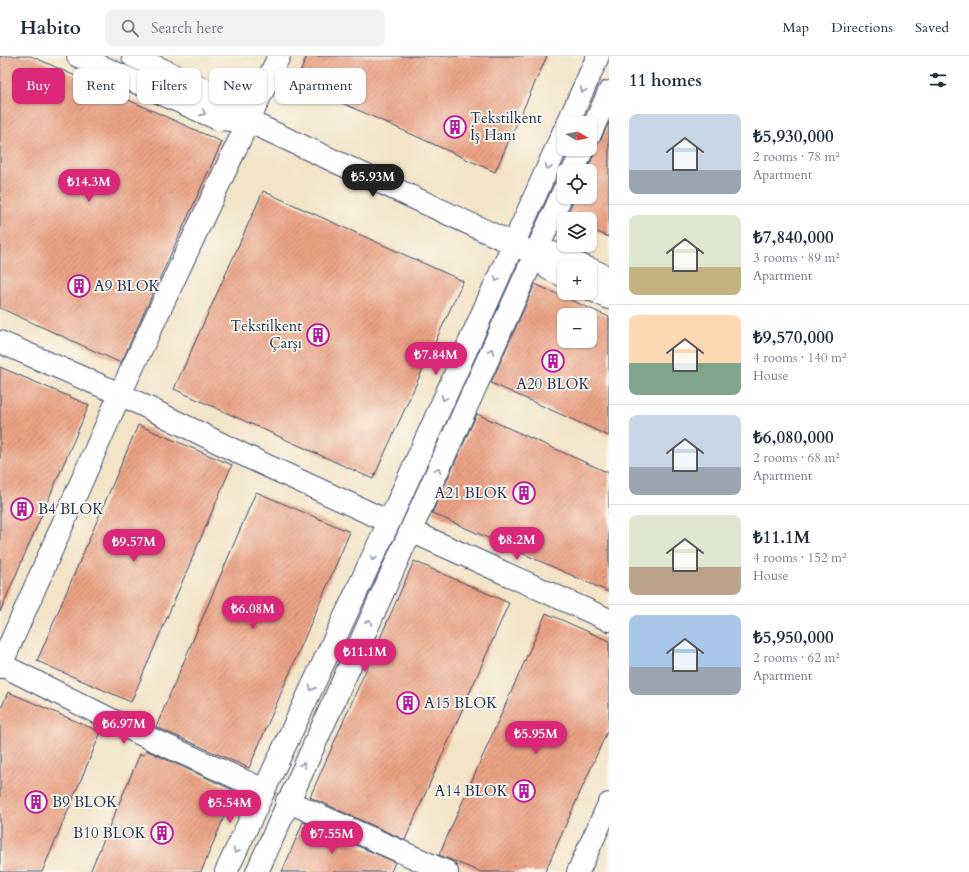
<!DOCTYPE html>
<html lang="en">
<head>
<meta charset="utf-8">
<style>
  :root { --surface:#fff; --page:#f2f2f3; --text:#1f2937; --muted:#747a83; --line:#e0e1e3; --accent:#db2777 }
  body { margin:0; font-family:Cardo,serif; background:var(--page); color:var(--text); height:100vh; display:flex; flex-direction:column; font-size:15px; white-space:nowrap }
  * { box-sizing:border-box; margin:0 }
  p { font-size:13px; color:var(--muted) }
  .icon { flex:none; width:22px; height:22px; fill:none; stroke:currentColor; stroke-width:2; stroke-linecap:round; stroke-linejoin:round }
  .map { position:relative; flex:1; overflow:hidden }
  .details { display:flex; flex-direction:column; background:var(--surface); width:360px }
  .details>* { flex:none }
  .banner { position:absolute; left:12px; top:12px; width:380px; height:36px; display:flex; gap:8px }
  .needle { width:26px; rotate:99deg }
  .tools { position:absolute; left:557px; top:60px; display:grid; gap:8px }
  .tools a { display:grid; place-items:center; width:40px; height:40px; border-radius:8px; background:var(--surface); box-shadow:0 1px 3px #0004; font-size:20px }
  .price { position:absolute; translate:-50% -34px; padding:0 9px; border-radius:14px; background:var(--accent); color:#fff; font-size:13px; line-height:26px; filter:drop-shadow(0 1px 2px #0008) }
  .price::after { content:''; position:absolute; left:50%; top:24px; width:12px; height:9px; margin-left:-6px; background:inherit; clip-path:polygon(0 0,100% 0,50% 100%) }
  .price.active { background:#222; color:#fff }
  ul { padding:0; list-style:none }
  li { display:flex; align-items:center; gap:12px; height:100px; padding:0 20px }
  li+li { border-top:1px solid var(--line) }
  li span { display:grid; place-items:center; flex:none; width:112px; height:80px; border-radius:8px; color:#555 }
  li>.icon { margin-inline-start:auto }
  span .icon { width:48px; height:48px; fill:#fffc; stroke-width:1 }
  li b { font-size:17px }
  h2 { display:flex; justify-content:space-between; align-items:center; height:48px; padding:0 20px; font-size:17px }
  .tag { padding:0 14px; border-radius:8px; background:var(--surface); box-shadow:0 1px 3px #0004; font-size:14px; line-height:36px }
  .tag.active { background:var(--accent); color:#fff }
  header { display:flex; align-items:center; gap:24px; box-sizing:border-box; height:56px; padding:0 20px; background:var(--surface); border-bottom:1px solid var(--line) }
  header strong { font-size:19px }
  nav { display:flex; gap:22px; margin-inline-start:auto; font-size:14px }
  .search { width:280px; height:36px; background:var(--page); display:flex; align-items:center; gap:10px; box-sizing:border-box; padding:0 14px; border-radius:8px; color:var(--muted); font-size:15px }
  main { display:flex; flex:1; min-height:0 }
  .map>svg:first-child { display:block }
</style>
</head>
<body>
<header>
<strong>Habito</strong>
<div class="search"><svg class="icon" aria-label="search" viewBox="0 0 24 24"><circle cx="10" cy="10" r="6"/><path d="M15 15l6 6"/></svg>Search here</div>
<nav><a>Map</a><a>Directions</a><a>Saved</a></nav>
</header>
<main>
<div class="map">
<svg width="609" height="816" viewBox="0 0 609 816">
  <defs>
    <pattern id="building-hatch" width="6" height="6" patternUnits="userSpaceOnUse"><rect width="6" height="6" fill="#eba284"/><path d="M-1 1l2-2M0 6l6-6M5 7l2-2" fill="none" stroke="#be846f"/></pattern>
  </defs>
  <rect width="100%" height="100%" fill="#fbf7ec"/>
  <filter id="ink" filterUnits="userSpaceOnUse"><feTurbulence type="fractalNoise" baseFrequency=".025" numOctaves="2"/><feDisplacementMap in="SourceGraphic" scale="8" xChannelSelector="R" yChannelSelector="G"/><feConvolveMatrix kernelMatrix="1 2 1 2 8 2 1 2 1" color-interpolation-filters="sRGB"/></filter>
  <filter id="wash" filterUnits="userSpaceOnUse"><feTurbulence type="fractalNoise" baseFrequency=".012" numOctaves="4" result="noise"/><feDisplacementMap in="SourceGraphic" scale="16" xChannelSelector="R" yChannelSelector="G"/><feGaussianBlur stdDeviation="0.9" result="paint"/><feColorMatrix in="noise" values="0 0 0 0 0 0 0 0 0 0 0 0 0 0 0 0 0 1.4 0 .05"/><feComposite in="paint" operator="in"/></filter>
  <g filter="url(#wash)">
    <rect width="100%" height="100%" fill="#f3e4c8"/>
    <g id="blocks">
      <g fill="url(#building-hatch)" fill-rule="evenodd">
        <path d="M 0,0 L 31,0 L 222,86 L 121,307 L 0,252 Z"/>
        <path d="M 307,0 L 547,0 L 495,116 L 296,26 Z"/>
        <path d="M 609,66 L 609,181 L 590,173 L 590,163 L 565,163 L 575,141 L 590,141 L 590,115 L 587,115 L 594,98 L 595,89 L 601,83 Z"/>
        <path d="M 263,135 L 463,225 L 373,423 L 174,333 Z"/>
        <path d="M 535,228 L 609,261 L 609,380 L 491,327 ZM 564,259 L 590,259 L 590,285 L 564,285 Z"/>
        <path d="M 0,311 L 89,349 L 0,556 Z"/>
        <path d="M 477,358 L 609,417 L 609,536 L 432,457 Z"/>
        <path d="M 138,369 L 232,409 L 131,646 L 37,605 Z"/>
        <path d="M 256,436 L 350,476 L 249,712 L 156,671 Z"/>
        <path d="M 414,505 L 509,547 L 405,784 L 310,741 Z"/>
        <path d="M 546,557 L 609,585 L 609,671 L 545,816 L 481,816 L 439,799 Z"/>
        <path d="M 8,636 L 101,676 L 42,816 L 0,816 L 0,655 Z"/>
        <path d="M 146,694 L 235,735 L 201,816 L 90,816 L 140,698 L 144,699 Z"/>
        <path d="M 303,766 L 395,806 L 391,816 L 282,816 Z"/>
      </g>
    </g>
  </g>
  <g filter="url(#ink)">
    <use href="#blocks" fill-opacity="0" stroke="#3b4a6e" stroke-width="1"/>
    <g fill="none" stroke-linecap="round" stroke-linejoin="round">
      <g stroke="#3b4a6e" stroke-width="24">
        <g id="minor">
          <path d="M 0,286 L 120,338 L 248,401 L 389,466"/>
          <path d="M 411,475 L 609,564"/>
          <path d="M 0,608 L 134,675 L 264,734"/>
          <path d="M 0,611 L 120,338 L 279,0"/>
          <path d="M 287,745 L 447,816"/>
          <path d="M 578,816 L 609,748"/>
        </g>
      </g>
      <g stroke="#3b4a6e" stroke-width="24">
        <g id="tertiary">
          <path d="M 78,0 L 218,63 L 248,65"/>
          <path d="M 133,0 L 223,42 L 248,65 L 535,198 L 549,213 L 564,220"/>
          <path d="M 568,67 L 598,0"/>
          <path d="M 590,78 L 609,36"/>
          <path d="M 573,115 L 583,93"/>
          <path d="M 535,198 L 553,197 L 585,211"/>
          <path d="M 590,213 L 609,222"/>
          <path d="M 590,233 L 609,242"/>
          <path d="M 226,816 L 389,466 L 564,75"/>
          <path d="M 257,816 L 564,134"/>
        </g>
      </g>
      <use href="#minor" stroke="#fff" stroke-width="22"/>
      <use href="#tertiary" stroke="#fff" stroke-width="22"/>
    </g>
    <defs><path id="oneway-chevron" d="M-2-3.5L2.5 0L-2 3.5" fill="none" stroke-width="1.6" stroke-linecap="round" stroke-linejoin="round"/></defs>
    <g stroke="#8d97ae">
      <use href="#oneway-chevron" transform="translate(583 34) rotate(114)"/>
      <use href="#oneway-chevron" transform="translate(203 57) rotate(24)"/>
      <use href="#oneway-chevron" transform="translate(548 111) rotate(114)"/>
      <use href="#oneway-chevron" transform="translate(497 223) rotate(114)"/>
      <use href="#oneway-chevron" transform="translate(491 295) rotate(-66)"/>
      <use href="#oneway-chevron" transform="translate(444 342) rotate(114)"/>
      <use href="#oneway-chevron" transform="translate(438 414) rotate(-66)"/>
      <use href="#oneway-chevron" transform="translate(373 502) rotate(115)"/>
      <use href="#oneway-chevron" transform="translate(369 566) rotate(-65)"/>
      <use href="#oneway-chevron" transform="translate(312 632) rotate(115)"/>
      <use href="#oneway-chevron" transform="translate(303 709) rotate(-65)"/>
      <use href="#oneway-chevron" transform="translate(236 795) rotate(115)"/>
    </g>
  </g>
  <defs>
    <g id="building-ring" transform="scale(1.15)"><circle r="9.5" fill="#fbf7ec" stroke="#b5179e" stroke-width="1.5"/><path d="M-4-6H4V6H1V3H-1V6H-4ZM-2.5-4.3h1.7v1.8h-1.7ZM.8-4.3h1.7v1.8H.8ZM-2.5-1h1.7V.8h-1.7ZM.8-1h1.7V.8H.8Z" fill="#b5179e"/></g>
  </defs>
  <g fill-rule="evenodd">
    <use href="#building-ring" x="455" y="71"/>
    <use href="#building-ring" x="79" y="230"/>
    <use href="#building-ring" x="318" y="279"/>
    <use href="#building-ring" x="553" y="305"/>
    <use href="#building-ring" x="524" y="437"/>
    <use href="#building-ring" x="22" y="453"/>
    <use href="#building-ring" x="408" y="647"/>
    <use href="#building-ring" x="524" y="735"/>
    <use href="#building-ring" x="36" y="746"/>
    <use href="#building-ring" x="162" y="777"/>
  </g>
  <g text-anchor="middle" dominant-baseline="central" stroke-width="3.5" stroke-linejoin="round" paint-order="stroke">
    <g font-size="15" fill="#1b2f5e" stroke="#fbf7ec" text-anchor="start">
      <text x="470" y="62">Tekstilkent<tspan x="470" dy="17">İş Hanı</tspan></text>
      <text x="94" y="230">A9 BLOK</text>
      <text x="302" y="270" text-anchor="end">Tekstilkent<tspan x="302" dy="17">Çarşı</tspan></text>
      <text x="553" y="328" text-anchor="middle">A20 BLOK</text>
      <text x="508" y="437" text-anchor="end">A21 BLOK</text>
      <text x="38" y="453">B4 BLOK</text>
      <text x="424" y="647">A15 BLOK</text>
      <text x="508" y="735" text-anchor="end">A14 BLOK</text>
      <text x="52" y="746">B9 BLOK</text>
      <text x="146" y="777" text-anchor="end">B10 BLOK</text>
    </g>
  </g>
</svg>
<div class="tools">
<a><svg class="needle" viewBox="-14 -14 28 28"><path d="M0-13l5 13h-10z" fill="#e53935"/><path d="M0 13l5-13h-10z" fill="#747a83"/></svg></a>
<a><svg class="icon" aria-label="locate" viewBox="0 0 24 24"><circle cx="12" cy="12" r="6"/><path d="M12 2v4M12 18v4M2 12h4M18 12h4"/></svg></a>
<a><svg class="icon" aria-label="layers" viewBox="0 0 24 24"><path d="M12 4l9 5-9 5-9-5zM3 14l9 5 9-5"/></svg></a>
<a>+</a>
<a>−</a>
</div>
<b class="price active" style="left:373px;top:142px">₺5.93M</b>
<b class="price" style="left:89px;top:147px">₺14.3M</b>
<b class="price" style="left:436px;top:320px">₺7.84M</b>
<b class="price" style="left:517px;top:505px">₺8.2M</b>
<b class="price" style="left:134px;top:507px">₺9.57M</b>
<b class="price" style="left:253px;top:574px">₺6.08M</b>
<b class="price" style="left:365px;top:617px">₺11.1M</b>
<b class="price" style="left:124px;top:689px">₺6.97M</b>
<b class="price" style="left:536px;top:699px">₺5.95M</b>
<b class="price" style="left:230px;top:768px">₺5.54M</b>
<b class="price" style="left:332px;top:799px">₺7.55M</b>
<div class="banner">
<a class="tag active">Buy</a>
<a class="tag">Rent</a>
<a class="tag">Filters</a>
<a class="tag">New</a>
<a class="tag">Apartment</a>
</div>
</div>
<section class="details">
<h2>11 homes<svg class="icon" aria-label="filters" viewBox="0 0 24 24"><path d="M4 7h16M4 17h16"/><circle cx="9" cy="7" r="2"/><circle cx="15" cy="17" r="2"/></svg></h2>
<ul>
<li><span style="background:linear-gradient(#c9d6e8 70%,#9aa5b1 0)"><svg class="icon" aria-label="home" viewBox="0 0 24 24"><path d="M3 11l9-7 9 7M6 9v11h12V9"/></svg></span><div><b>₺5,930,000</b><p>2 rooms · 78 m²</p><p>Apartment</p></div></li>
<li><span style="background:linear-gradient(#dfe7d0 65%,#c2b280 0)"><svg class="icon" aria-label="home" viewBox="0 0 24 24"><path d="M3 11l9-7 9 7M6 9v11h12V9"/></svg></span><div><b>₺7,840,000</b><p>3 rooms · 89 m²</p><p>Apartment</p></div></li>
<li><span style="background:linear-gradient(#ffd9b3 60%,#7fa58c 0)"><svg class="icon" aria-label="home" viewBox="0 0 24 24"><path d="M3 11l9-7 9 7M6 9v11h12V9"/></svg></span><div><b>₺9,570,000</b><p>4 rooms · 140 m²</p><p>House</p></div></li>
<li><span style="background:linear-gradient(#c9d6e8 65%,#9aa5b1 0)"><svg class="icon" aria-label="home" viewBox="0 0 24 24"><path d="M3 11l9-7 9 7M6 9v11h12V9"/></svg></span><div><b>₺6,080,000</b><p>2 rooms · 68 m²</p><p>Apartment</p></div></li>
<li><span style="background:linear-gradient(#dfe7d0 65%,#b9a48a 0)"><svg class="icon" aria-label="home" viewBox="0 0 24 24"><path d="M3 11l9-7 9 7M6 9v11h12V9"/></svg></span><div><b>₺11.1M</b><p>4 rooms · 152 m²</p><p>House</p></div></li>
<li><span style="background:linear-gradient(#a9c7e8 65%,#9aa5b1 0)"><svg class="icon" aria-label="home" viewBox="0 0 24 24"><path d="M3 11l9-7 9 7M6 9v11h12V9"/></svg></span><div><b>₺5,950,000</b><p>2 rooms · 62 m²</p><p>Apartment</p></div></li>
</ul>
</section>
</main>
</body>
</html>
